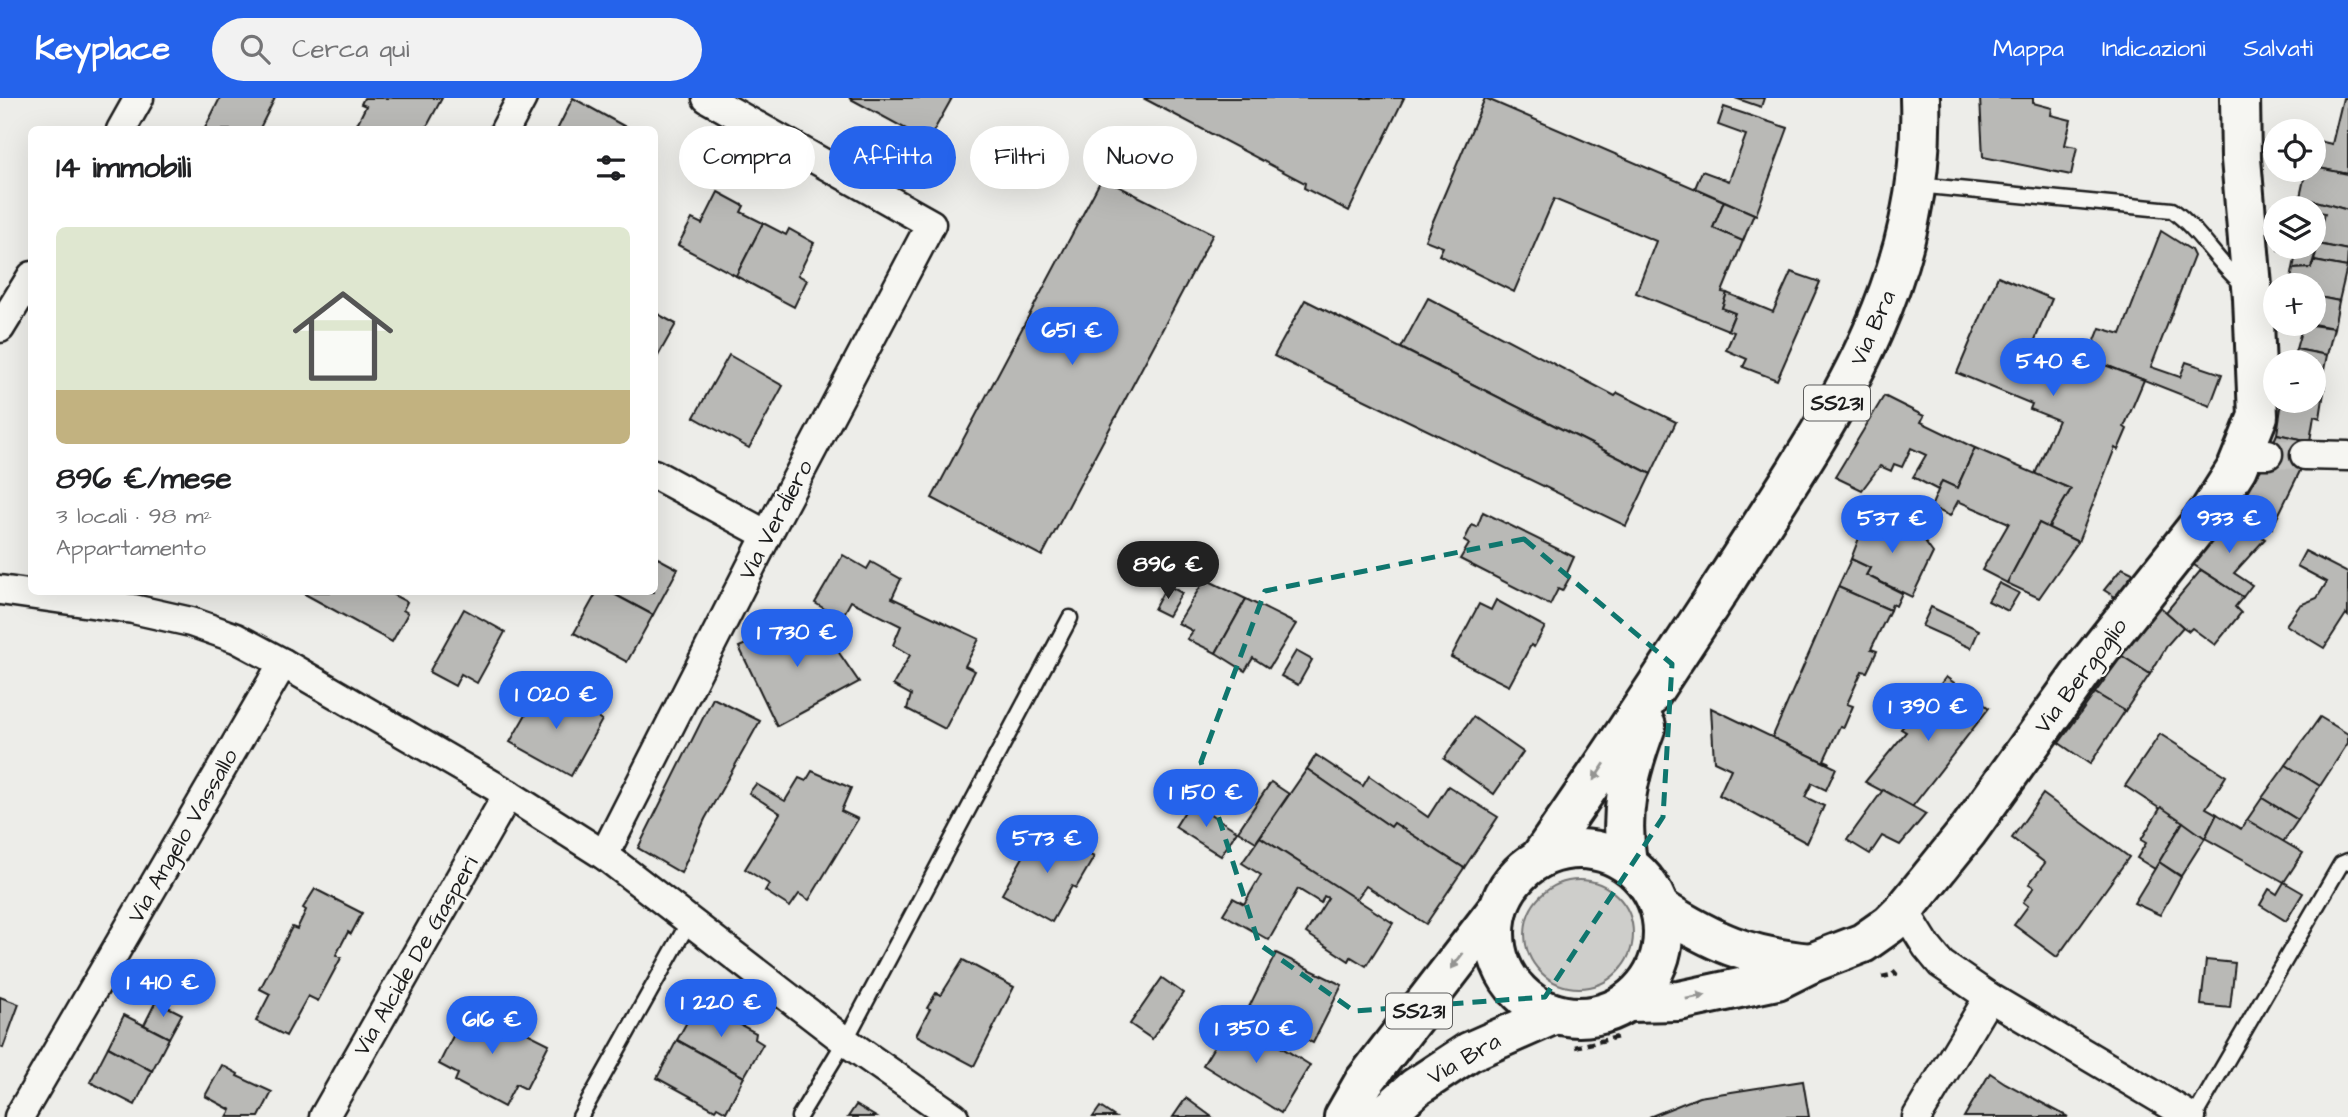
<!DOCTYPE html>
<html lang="it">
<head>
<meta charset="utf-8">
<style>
  :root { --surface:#fff; --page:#f2f2f2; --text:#202124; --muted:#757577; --accent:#2563eb }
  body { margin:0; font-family:"Architects Daughter",sans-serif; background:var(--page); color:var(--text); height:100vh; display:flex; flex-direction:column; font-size:26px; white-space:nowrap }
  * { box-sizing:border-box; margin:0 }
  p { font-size:23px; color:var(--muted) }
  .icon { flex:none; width:38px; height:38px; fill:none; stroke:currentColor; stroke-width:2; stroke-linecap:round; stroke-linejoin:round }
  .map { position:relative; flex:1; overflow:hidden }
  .panel { position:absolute; left:28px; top:28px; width:630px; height:469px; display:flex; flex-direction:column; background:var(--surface); border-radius:10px; box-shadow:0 7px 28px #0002 }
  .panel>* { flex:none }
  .guide { position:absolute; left:679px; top:28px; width:665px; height:63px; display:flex; gap:14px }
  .fabs { position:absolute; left:2263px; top:21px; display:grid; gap:14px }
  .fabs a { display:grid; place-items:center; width:63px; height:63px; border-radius:50%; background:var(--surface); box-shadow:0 7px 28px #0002; font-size:35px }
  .price { position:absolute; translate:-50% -60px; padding:0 16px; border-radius:24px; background:var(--accent); color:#fff; font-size:23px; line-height:46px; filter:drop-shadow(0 2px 4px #0008) }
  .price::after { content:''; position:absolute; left:50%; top:42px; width:21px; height:16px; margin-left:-10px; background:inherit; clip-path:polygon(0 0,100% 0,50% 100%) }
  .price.active { background:#222; color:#fff }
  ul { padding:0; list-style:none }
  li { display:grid; align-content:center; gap:14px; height:371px; padding:0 28px }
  li span { display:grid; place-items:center; height:217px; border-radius:10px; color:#555 }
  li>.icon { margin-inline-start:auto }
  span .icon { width:126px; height:126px; fill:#fffc; stroke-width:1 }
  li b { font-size:30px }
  h2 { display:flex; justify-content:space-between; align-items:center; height:84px; padding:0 28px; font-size:30px }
  .pill { padding:0 24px; border-radius:32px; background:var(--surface); box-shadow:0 7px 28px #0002; font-size:24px; line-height:63px }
  .pill.active { background:var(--accent); color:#fff }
  header { display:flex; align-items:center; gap:42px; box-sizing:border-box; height:98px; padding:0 35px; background:var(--accent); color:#fff }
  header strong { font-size:33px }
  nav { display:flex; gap:38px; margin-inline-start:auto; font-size:24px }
  .search { width:490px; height:63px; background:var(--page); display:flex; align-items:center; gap:18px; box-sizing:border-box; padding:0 24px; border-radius:38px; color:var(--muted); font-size:26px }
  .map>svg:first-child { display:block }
</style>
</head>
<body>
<header>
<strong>Keyplace</strong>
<div class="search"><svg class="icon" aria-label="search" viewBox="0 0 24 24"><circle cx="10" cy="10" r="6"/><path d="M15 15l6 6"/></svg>Cerca qui</div>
<nav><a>Mappa</a><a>Indicazioni</a><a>Salvati</a></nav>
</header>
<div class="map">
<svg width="2348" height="1019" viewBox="0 0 2348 1019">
  <rect width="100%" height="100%" fill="#edede9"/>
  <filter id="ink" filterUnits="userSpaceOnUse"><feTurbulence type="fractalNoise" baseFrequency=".0143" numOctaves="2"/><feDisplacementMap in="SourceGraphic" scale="14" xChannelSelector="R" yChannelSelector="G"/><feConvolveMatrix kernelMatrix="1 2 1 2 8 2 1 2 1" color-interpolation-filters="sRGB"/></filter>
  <g filter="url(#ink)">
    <circle fill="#cececb" stroke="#757574" stroke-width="2" cx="1579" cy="836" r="54"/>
    <g fill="#b9b9b6" stroke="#1c1c1c" stroke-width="2">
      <path d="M 220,0 L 275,0 L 259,32 L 204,32 Z"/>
      <path d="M 364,0 L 442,0 L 425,32 L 354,32 L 366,8 L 361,6 Z"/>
      <path d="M 573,0 L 631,32 L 557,32 Z"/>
      <path d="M 849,0 L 952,0 L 928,43 Z"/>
      <path d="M 1143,0 L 1404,0 L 1349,113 L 1304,90 L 1305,85 Z"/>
      <path d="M 1485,0 L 1724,103 L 1713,130 L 1743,143 L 1722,194 L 1727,195 L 1722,210 L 1735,215 L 1728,232 L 1636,195 L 1656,143 L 1554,101 L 1514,194 L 1439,157 L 1443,149 L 1425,142 Z"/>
      <path d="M 1735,0 L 1764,0 L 1761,9 Z"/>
      <path d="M 1980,0 L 2033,0 L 2033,5 L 2052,10 L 2051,17 L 2071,22 L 2065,47 L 2077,49 L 2071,77 L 1983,59 Z"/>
      <path d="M 2343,0 L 2348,0 L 2348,76 L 2314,69 L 2314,42 L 2332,46 Z"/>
      <path d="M 1724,9 L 1788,30 L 1756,117 L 1695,90 L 1702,73 L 1729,83 L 1746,37 L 1718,27 Z"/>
      <path d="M 2314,69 L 2348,76 L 2348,112 L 2300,99 L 2306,72 L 2314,72 Z"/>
      <path d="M 1102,80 L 1213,136 L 1042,458 L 932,400 Z"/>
      <path d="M 718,94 L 744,108 L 741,114 L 763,125 L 736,178 L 678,147 L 692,121 L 702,126 Z"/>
      <path d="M 1724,103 L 1754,116 L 1743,143 L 1713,130 Z"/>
      <path d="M 2316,103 L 2348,112 L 2348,152 L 2318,146 L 2325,115 L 2314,113 Z"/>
      <path d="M 763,125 L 786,137 L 789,131 L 814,145 L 798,177 L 807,182 L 794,209 L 736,178 Z"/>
      <path d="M 2161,133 L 2191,152 L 2194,158 L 2151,269 L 2180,279 L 2186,264 L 2222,276 L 2210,308 L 2088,260 L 2100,230 L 2121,236 Z"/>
      <path d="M 2314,145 L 2318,146 L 2311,170 L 2293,171 L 2296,156 L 2278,152 L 2278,149 L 2314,149 Z"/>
      <path d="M 2318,146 L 2348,152 L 2347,169 L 2314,163 Z"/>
      <path d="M 2314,163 L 2347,169 L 2339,203 L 2314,198 L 2314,187 L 2290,187 L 2293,171 L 2311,170 Z"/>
      <path d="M 1791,174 L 1820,184 L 1777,282 L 1743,269 L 1747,261 L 1726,252 L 1734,234 L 1728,232 L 1735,215 L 1722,210 L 1727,195 L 1773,214 Z"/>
      <path d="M 1998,178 L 2052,201 L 2027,261 L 2075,281 L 2084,259 L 2144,282 L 2124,329 L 2127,331 L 2118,352 L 2115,350 L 2078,444 L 2048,430 L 2071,391 L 2035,376 L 2058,322 L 2030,311 L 2032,306 L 1957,275 Z"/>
      <path d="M 2314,198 L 2339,203 L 2334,230 L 2313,226 Z"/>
      <path d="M 1428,200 L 1615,298 L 1618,295 L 1676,324 L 1651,376 L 1401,250 Z"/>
      <path d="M 1305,202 L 1651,376 L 1626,428 L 1274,258 Z"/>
      <path d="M 654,214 L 676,226 L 654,265 Z"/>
      <path d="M 2303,226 L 2334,230 L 2327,257 L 2296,251 Z"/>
      <path d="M 2296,251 L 2327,257 L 2321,287 L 2314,286 L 2314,264 L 2292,264 Z"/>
      <path d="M 729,257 L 783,288 L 749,350 L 694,319 Z"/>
      <path d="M 2314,286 L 2325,288 L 2320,320 L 2314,318 L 2310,343 L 2277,336 L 2282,303 L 2314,303 Z"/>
      <path d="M 1884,298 L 1924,318 L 1921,324 L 1975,350 L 1957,390 L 1942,383 L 1938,392 L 1913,379 L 1926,357 L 1911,350 L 1902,369 L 1894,366 L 1891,373 L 1880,368 L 1862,392 L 1835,379 Z"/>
      <path d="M 2277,336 L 2310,343 L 2300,373 L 2272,430 L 2238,411 L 2263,368 Z"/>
      <path d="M 1975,350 L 2071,391 L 2048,430 L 2039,425 L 2007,485 L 1982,472 L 2009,425 L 1958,403 L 1950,418 L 1931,409 L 1942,383 L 1957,390 Z"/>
      <path d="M 1483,414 L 1574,459 L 1566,477 L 1570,479 L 1562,493 L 1558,491 L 1550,507 L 1460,461 L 1469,446 L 1464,443 L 1472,427 L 1477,429 Z"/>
      <path d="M 1869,414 L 1922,440 L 1933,455 L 1912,499 L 1866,477 L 1870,470 L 1851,461 Z"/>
      <path d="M 2232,419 L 2265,441 L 2234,475 L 2252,487 L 2243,499 L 2191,465 Z"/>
      <path d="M 2039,425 L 2078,444 L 2039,500 L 2007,485 Z"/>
      <path d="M 2305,453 L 2348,475 L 2348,518 L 2346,516 L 2324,550 L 2286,527 L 2300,507 L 2317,500 L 2327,484 L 2297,468 Z"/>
      <path d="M 843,457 L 867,471 L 871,464 L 901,481 L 892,500 L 979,541 L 965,568 L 975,573 L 945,631 L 907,611 L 911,597 L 893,587 L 910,557 L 893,547 L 901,528 L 851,503 L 841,521 L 815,505 Z"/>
      <path d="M 654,458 L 678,471 L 653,517 L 610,494 L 654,494 Z"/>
      <path d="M 1851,461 L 1870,470 L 1866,477 L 1902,495 L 1896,508 L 1892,506 L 1890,512 L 1838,489 Z"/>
      <path d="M 2122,470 L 2137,477 L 2115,499 L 2104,492 Z"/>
      <path d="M 2201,472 L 2243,499 L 2235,509 L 2241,515 L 2215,547 L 2192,530 L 2189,533 L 2183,529 L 2166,514 Z"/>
      <path d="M 1205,481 L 1246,501 L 1216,555 L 1187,541 L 1193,533 L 1178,525 Z"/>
      <path d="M 1999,485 L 2019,495 L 2008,513 L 1988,503 Z"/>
      <path d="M 1167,487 L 1182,495 L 1168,518 L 1154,511 Z"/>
      <path d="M 1838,489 L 1890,512 L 1871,551 L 1877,553 L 1867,574 L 1862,573 L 1847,606 L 1853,608 L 1844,629 L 1840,628 L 1824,662 L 1829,664 L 1828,666 L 1772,640 Z"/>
      <path d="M 301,494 L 388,494 L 407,504 L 403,512 L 408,515 L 392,544 Z"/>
      <path d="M 597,494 L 610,494 L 653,517 L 627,564 L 574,535 Z"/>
      <path d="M 1246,501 L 1296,526 L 1269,570 L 1253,560 L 1245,573 L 1216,555 Z"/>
      <path d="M 1496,502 L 1545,529 L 1534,549 L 1531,547 L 1509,588 L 1451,559 L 1479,506 L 1491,512 Z"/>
      <path d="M 2157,506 L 2183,529 L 2168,546 L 2150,576 L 2122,558 Z"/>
      <path d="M 1931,509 L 1979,532 L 1971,550 L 1922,528 Z"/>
      <path d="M 464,511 L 505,534 L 477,585 L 461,576 L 455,588 L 429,574 Z"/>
      <path d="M 813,517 L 859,584 L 777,628 L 739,549 Z"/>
      <path d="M 1296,553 L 1312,562 L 1298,587 L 1281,578 Z"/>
      <path d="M 2122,558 L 2150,576 L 2125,613 L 2095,595 Z"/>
      <path d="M 1946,579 L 1989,610 L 1912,709 L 1865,684 L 1906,634 L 1901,631 L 1915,614 L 1918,616 Z"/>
      <path d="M 542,588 L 602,622 L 571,678 L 510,644 Z"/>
      <path d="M 2095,595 L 2125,613 L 2090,666 L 2059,645 Z"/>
      <path d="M 713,600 L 760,623 L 705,721 L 681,775 L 638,750 Z"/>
      <path d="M 1711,610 L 1836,670 L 1826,692 L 1812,685 L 1805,699 L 1824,708 L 1807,745 L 1719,697 L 1731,671 L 1714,663 Z"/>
      <path d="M 1473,619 L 1523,654 L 1494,696 L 1444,661 Z"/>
      <path d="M 2320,619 L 2348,636 L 2348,645 L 2320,688 L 2286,667 Z"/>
      <path d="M 2160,636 L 2226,678 L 2206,710 L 2217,716 L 2205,740 L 2125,688 Z"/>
      <path d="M 1316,657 L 1363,688 L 1369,678 L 1428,719 L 1448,688 L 1498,719 L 1464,770 L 1394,725 L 1391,729 L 1307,671 Z"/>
      <path d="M 2286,667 L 2320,688 L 2298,722 L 2262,700 Z"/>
      <path d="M 1307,671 L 1391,729 L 1394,725 L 1464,770 L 1426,826 L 1366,788 L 1356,802 L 1260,739 Z"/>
      <path d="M 812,673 L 851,690 L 841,713 L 858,721 L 809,802 L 799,796 L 790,809 L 765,793 L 769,786 L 745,771 L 780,715 L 749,695 L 756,686 L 785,703 L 799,680 L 806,683 Z"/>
      <path d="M 1271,684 L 1289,696 L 1256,744 L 1238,733 Z"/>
      <path d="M 1883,692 L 1926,716 L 1900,747 L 1882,738 L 1870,756 L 1847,742 Z"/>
      <path d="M 2043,696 L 2129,759 L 2057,859 L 2014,827 L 2028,808 L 2023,804 L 2034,789 L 2029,786 L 2045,765 L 2012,740 Z"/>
      <path d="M 2262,700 L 2298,722 L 2283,744 L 2247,722 Z"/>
      <path d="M 1191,704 L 1237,733 L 1221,758 L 1175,729 Z"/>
      <path d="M 2161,709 L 2183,724 L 2155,771 L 2137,760 L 2146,745 L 2141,742 Z"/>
      <path d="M 2217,716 L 2241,731 L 2247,722 L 2303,755 L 2284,784 L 2205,740 Z"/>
      <path d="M 2183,724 L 2205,740 L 2181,778 L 2159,764 Z"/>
      <path d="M 1042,731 L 1094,759 L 1076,790 L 1072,788 L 1052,824 L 1002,796 L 1027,752 L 1031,754 Z"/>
      <path d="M 1260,739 L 1393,825 L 1366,868 L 1351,859 L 1349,863 L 1306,835 L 1328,800 L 1324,798 L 1321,805 L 1298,791 L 1269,842 L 1223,816 L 1233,800 L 1244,806 L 1261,777 L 1242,765 Z"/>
      <path d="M 2159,764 L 2181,779 L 2160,817 L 2134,805 Z"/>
      <path d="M 2284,784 L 2303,795 L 2286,823 L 2260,807 L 2269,791 L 2277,796 Z"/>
      <path d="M 315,791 L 362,815 L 351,836 L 348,834 L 336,857 L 341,860 L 318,903 L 308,898 L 286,938 L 256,923 L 270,896 L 260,891 L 292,829 L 297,831 L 306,812 L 303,810 Z"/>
      <path d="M 1276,855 L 1342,887 L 1313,945 L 1247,913 Z"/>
      <path d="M 963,862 L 1014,889 L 974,968 L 916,937 L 930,911 L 927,910 L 936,895 L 941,897 Z"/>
      <path d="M 2206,862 L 2235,865 L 2230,910 L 2201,907 Z"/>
      <path d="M 1162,880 L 1183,895 L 1152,941 L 1130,926 Z"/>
      <path d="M 0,899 L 19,906 L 3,950 L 0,949 Z"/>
      <path d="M 156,903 L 182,916 L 169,940 L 144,927 Z"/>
      <path d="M 698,904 L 756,935 L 755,941 L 763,946 L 744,979 L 677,942 Z"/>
      <path d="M 469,906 L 549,946 L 526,991 L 516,986 L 504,1009 L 455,983 L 458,976 L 439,966 Z"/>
      <path d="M 124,917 L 169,940 L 152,973 L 108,949 Z"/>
      <path d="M 1232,919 L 1310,967 L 1281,1015 L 1203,967 Z"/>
      <path d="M 677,942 L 744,979 L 726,1014 L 717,1009 L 715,1012 L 657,980 Z"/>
      <path d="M 108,949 L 152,973 L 135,1007 L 90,984 Z"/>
      <path d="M 222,967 L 238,976 L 237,978 L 272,994 L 259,1019 L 227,1019 L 231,1012 L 205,998 Z"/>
      <path d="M 1990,975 L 2005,985 L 2068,1019 L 1964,1019 Z"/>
      <path d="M 1803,983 L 1809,1019 L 1649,1019 L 1699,999 Z"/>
      <path d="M 1186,1000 L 1212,1019 L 1173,1019 Z"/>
      <path d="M 856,1007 L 876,1019 L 848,1019 Z"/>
      <path d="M 1100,1009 L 1115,1019 L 1093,1019 Z"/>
    </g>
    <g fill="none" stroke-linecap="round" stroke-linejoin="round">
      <path stroke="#c3c3c0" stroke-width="28" stroke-dasharray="28 14" stroke-linecap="butt" d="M 2268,356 L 2305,357"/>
      <g stroke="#1c1c1c" stroke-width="19">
        <g id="service">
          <path d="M 1917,87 L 2172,112 C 2201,133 2218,167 2246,189"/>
          <path d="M 580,1019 L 690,822"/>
          <path d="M 799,1019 L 845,943 L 1070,520"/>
          <path d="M 2194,1019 L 2341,766 L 2348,763"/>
        </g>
      </g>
      <g stroke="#1c1c1c" stroke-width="33">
        <g id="minor">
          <path d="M 121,32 L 139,0"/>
          <path d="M 505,32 L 522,0"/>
          <path d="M 0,230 L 32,178"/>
          <path d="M 2243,356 L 2268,356"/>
          <path d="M 2305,357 L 2348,358"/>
          <path d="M 654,376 L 767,437"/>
          <path d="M 0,492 L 133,511 L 191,524 L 236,540 L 283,565 L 508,696 L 604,757 L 845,943 L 954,1019"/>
          <path d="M 604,757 L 767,437 L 931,126 L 707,0"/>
          <path d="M 1904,812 L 1927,849 L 1941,866 L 1989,899 L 2191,1019"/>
          <path d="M 19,1019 L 283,565"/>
          <path d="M 324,1019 L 508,696"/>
          <path d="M 1917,1019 L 1989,899"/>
        </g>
      </g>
      <g stroke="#1c1c1c" stroke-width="44">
        <g id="secondary">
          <path d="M 1661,811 C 1714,844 1747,859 1811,865"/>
          <path d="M 1628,904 L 1679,903 L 1777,882 L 1811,865 L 1863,845 L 1890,826 L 1904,812 L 1968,733 L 2085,570 L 2209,414 L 2237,370 L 2258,318 L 2253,200 L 2241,61 L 2240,0"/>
        </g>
      </g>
      <g stroke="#1c1c1c" stroke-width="44">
        <g id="primary">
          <circle cx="1579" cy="835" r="84"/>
          <path d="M 1539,761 C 1604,668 1666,574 1728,479 C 1826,326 1927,191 1920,0"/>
          <path d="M 1627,765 C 1619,714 1628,676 1646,628"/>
          <path d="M 1344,1019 L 1364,984 L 1499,809"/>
          <path d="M 1382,1019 L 1416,989 L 1469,954 L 1555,916"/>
        </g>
      </g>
      <g stroke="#1c1c1c" stroke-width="4.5" stroke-dasharray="7 5" stroke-linecap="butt">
        <path d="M 1882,879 L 1896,876 L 1890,869"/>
        <path d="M 1575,949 L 1618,939"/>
      </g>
      <use href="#service" stroke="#f6f6f2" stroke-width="14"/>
      <use href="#minor" stroke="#f6f6f2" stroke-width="28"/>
      <use href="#secondary" stroke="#f6f6f2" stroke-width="38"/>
      <use href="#primary" stroke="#f6f6f2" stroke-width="38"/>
    </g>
    <defs><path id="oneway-solid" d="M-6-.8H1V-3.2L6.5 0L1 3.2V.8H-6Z" transform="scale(1.75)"/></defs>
    <g fill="#949492">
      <use href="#oneway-solid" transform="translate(1599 674) rotate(124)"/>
      <use href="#oneway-solid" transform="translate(1457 863) rotate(127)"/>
      <use href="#oneway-solid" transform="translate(1696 899) rotate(-12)"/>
    </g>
  </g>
  <path fill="none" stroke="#0f766e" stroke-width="5" stroke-dasharray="14 9" stroke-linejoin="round" d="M 1524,441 L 1672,566 L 1663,719 L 1545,899 L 1354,913 L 1259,846 L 1201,664 L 1265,493 Z"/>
  <g text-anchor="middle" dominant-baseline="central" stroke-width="5" stroke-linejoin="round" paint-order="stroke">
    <g fill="#f6f6f2" stroke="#5d5d5c" stroke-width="2">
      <rect x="1804" y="287.5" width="66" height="35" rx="5"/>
      <rect x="1386" y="895.5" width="66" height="35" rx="5"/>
    </g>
    <g font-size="21" font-weight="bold" fill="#1c1c1c">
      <text x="1837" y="305">SS231</text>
      <text x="1419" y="913">SS231</text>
    </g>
    <g font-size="23" fill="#1c1c1c" stroke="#f6f6f2">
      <text transform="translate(1873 230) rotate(-66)">Via Bra</text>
      <text transform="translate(776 422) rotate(-62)">Via Verdiero</text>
      <text transform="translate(2081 578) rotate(-53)">Via Bergoglio</text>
      <text transform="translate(183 738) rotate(-60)">Via Angelo Vassallo</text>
      <text transform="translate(416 858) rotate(-60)">Via Alcide De Gasperi</text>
      <text transform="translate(1464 961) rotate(-30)">Via Bra</text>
    </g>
  </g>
</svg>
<div class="fabs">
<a><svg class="icon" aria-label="locate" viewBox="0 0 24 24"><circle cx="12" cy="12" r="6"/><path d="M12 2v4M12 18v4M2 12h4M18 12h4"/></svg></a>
<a><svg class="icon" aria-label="layers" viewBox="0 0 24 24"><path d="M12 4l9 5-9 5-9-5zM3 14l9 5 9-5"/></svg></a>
<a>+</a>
<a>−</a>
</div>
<b class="price" style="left:1072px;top:269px">651 €</b>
<b class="price" style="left:2053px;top:300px">540 €</b>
<b class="price" style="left:1892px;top:457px">537 €</b>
<b class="price" style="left:2229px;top:457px">933 €</b>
<b class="price active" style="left:1168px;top:503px">896 €</b>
<b class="price" style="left:797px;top:571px">1 730 €</b>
<b class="price" style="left:556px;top:633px">1 020 €</b>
<b class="price" style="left:1928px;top:645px">1 390 €</b>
<b class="price" style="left:1206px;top:731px">1 150 €</b>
<b class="price" style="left:1047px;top:777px">573 €</b>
<b class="price" style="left:163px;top:921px">1 410 €</b>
<b class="price" style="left:721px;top:941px">1 220 €</b>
<b class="price" style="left:492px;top:958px">616 €</b>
<b class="price" style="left:1256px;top:967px">1 350 €</b>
<div class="guide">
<a class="pill">Compra</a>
<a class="pill active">Affitta</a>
<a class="pill">Filtri</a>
<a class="pill">Nuovo</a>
</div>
<section class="panel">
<h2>14 immobili<svg class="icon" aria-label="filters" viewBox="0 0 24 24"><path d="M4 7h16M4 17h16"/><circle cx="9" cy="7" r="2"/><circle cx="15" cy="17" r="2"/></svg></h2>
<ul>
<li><span style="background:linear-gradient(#dfe7d0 75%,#c2b280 0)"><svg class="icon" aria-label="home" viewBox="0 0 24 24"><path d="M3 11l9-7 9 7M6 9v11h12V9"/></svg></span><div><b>896 €/mese</b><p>3 locali · 98 m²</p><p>Appartamento</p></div></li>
</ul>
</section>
</div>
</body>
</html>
